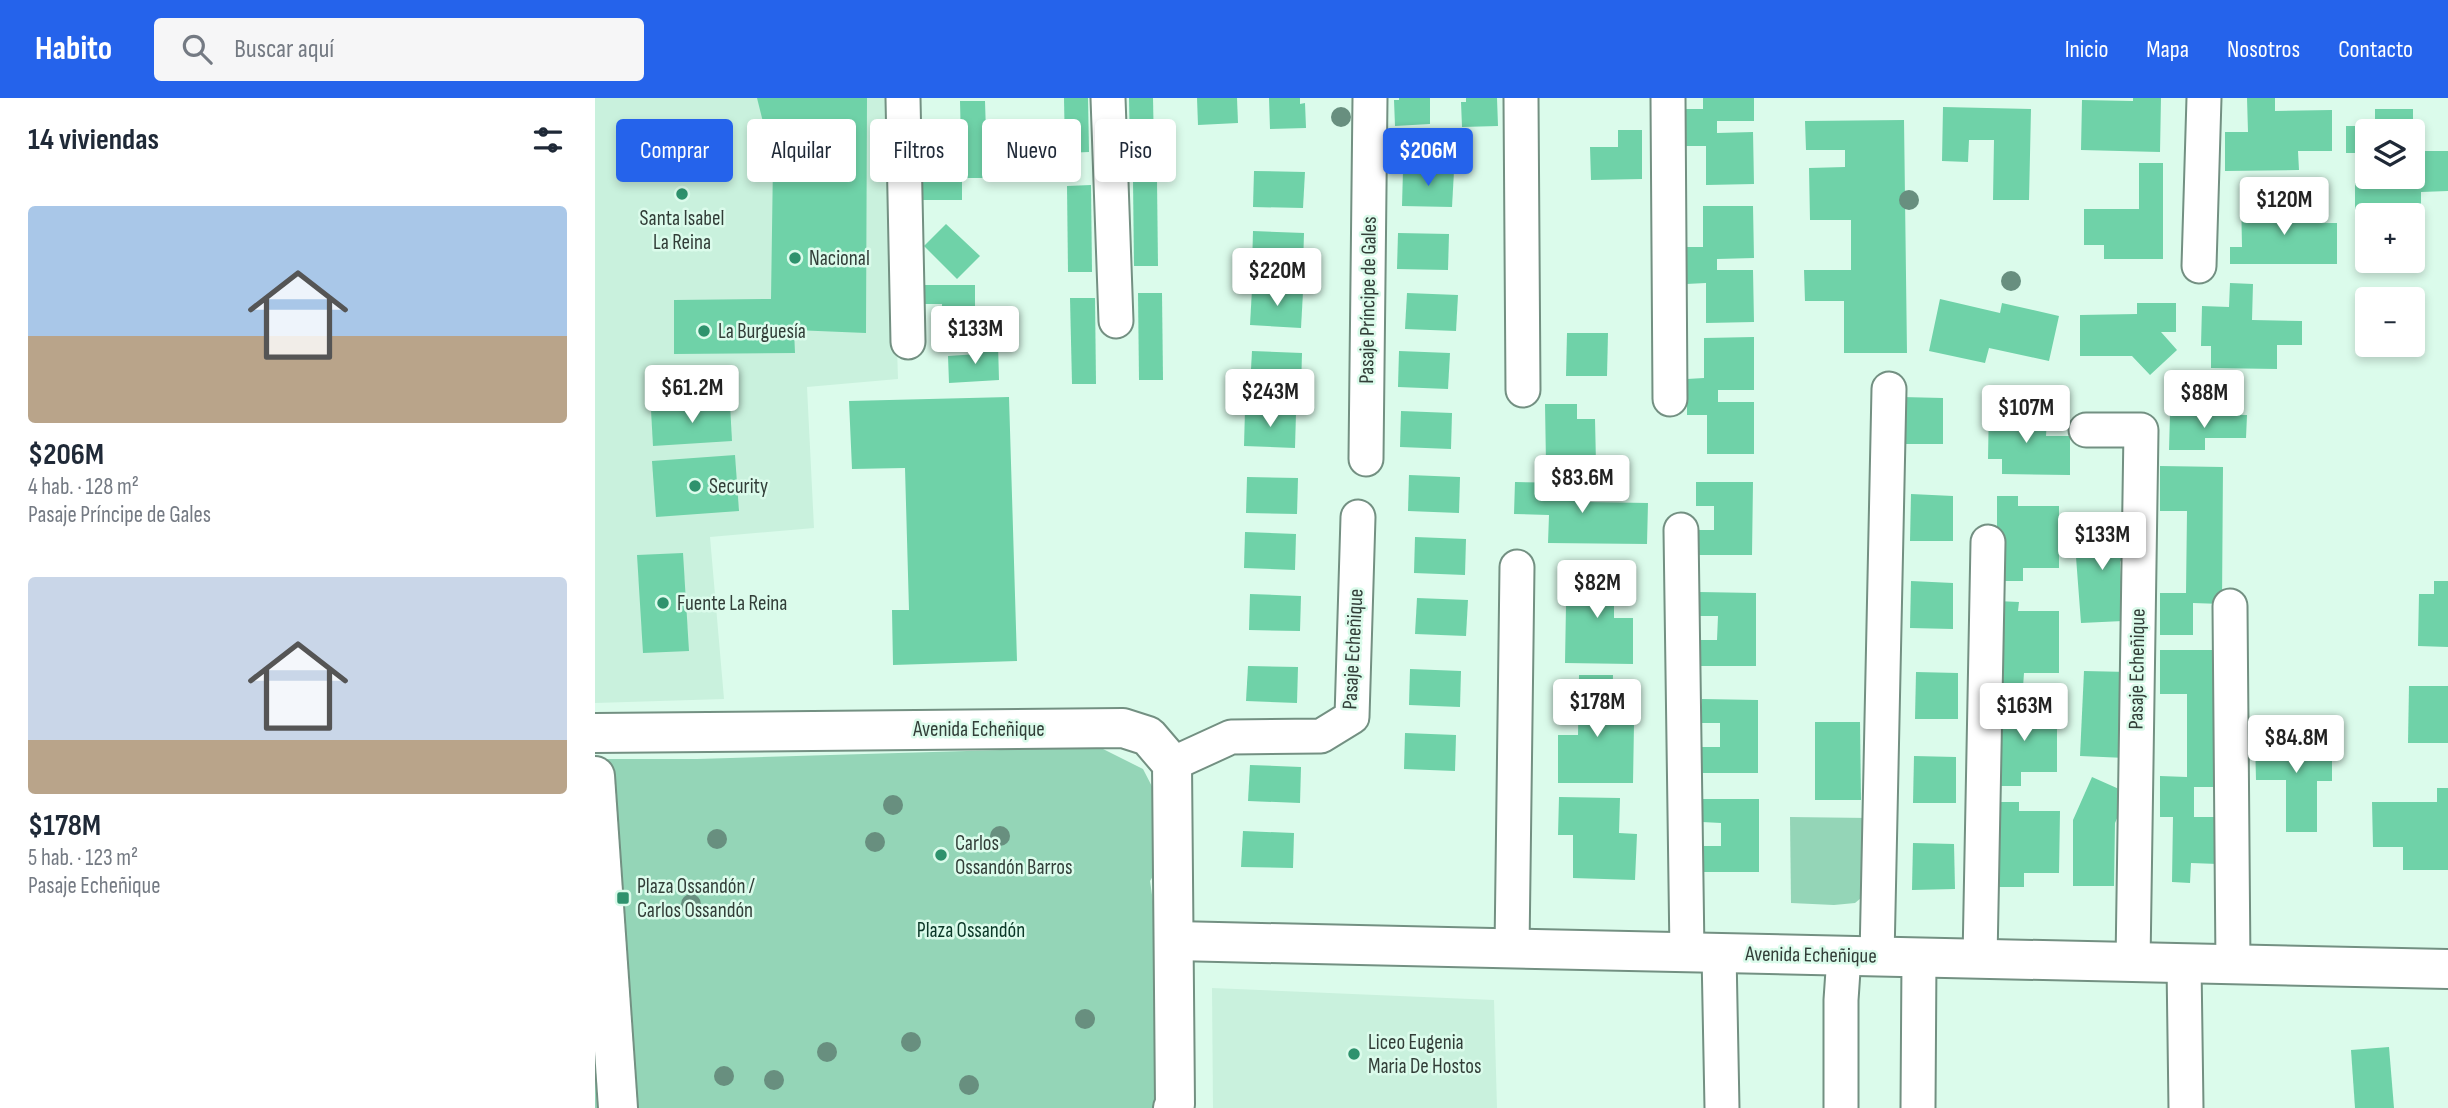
<!DOCTYPE html>
<html lang="es">
<head>
<meta charset="utf-8">
<style>
  :root { --surface:#fff; --page:#f6f6f7; --text:#1f2937; --muted:#747a83; --accent:#2563eb }
  body { margin:0; font-family:"Sofia Sans Condensed",sans-serif; background:var(--page); color:var(--text); height:100vh; display:flex; flex-direction:column; font-size:26px; white-space:nowrap }
  * { box-sizing:border-box; margin:0 }
  p { font-size:23px; color:var(--muted) }
  .icon { flex:none; width:38px; height:38px; fill:none; stroke:currentColor; stroke-width:2; stroke-linecap:round; stroke-linejoin:round }
  .map { position:relative; flex:1; overflow:hidden }
  .drawer { display:flex; flex-direction:column; background:var(--surface); width:595px }
  .drawer>* { flex:none }
  .guide { position:absolute; left:21px; top:21px; width:665px; height:63px; display:flex; gap:14px }
  .controls { position:absolute; left:1760px; top:21px; display:grid; gap:14px }
  .controls a { display:grid; place-items:center; width:70px; height:70px; border-radius:7px; background:var(--surface); box-shadow:0 4px 10px #0003; font-size:35px }
  .price { position:absolute; translate:-50% -60px; padding:0 16px; border-radius:7px; background:#fff; color:#222; font-size:23px; line-height:46px; filter:drop-shadow(0 2px 4px #0008) }
  .price::after { content:''; position:absolute; left:50%; top:42px; width:21px; height:16px; margin-left:-10px; background:inherit; clip-path:polygon(0 0,100% 0,50% 100%) }
  .price.active { background:var(--accent); color:#fff }
  ul { padding:0; list-style:none }
  li { display:grid; align-content:center; gap:14px; height:371px; padding:0 28px }
  li span { display:grid; place-items:center; height:217px; border-radius:7px; color:#555 }
  li>.icon { margin-inline-start:auto }
  span .icon { width:126px; height:126px; fill:#fffc; stroke-width:1 }
  li b { font-size:30px }
  h2 { display:flex; justify-content:space-between; align-items:center; height:84px; padding:0 28px; font-size:30px }
  .pill { padding:0 24px; border-radius:7px; background:var(--surface); box-shadow:0 4px 10px #0003; font-size:24px; line-height:63px }
  .pill.active { background:var(--accent); color:#fff }
  header { display:flex; align-items:center; gap:42px; box-sizing:border-box; height:98px; padding:0 35px; background:var(--accent); color:#fff }
  header strong { font-size:33px }
  nav { display:flex; gap:38px; margin-inline-start:auto; font-size:24px }
  .search { width:490px; height:63px; background:var(--page); display:flex; align-items:center; gap:18px; box-sizing:border-box; padding:0 24px; border-radius:7px; color:var(--muted); font-size:26px }
  main { display:flex; flex:1; min-height:0 }
  .map>svg:first-child { display:block }
</style>
</head>
<body>
<header>
<strong>Habito</strong>
<div class="search"><svg class="icon" aria-label="search" viewBox="0 0 24 24"><circle cx="10" cy="10" r="6"/><path d="M15 15l6 6"/></svg>Buscar aquí</div>
<nav><a>Inicio</a><a>Mapa</a><a>Nosotros</a><a>Contacto</a></nav>
</header>
<main>
<section class="drawer">
<h2>14 viviendas<svg class="icon" aria-label="filters" viewBox="0 0 24 24"><path d="M4 7h16M4 17h16"/><circle cx="9" cy="7" r="2"/><circle cx="15" cy="17" r="2"/></svg></h2>
<ul>
<li><span style="background:linear-gradient(#a9c7e8 60%,#b9a48a 0)"><svg class="icon" aria-label="home" viewBox="0 0 24 24"><path d="M3 11l9-7 9 7M6 9v11h12V9"/></svg></span><div><b>$206M</b><p>4 hab. · 128 m²</p><p>Pasaje Príncipe de Gales</p></div></li>
<li><span style="background:linear-gradient(#c9d6e8 75%,#b9a48a 0)"><svg class="icon" aria-label="home" viewBox="0 0 24 24"><path d="M3 11l9-7 9 7M6 9v11h12V9"/></svg></span><div><b>$178M</b><p>5 hab. · 123 m²</p><p>Pasaje Echeñique</p></div></li>
</ul>
</section>
<div class="map">
<svg width="1853" height="1010" viewBox="0 0 1853 1010">
  <rect width="100%" height="100%" fill="#dbfbeb"/>
  <g fill="#c9f1dd">
    <path d="M 0,0 L 294,0 L 303,281 L 212,289 L 219,430 L 115,439 L 129,601 L 0,605 Z"/>
    <path d="M 617,890 L 899,902 L 902,1010 L 618,1010 Z"/>
  </g>
  <g fill="#94d5b7">
    <path d="M 504,649 L 548,671 L 566,706 L 566,765 L 555,783 L 568,873 L 565,1010 L 0,1010 L 0,661 L 102,661 Z"/>
    <path d="M 1195,719 L 1274,720 L 1272,795 L 1260,805 L 1239,807 L 1196,805 Z"/>
  </g>
  <g fill="#6fd2a8">
    <path d="M 162,0 L 272,0 L 271,235 L 199,232 L 200,255 L 79,256 L 79,202 L 176,201 L 178,64 Z"/>
    <path d="M 469,0 L 493,0 L 494,54 L 470,55 Z"/>
    <path d="M 534,0 L 558,0 L 559,51 L 535,52 Z"/>
    <path d="M 602,0 L 642,0 L 643,25 L 603,27 Z"/>
    <path d="M 674,0 L 705,0 L 705,6 L 710,5 L 711,30 L 675,31 Z"/>
    <path d="M 804,0 L 835,0 L 835,26 L 800,28 L 799,2 L 804,2 Z"/>
    <path d="M 871,0 L 902,0 L 903,28 L 867,29 L 866,4 L 871,4 Z"/>
    <path d="M 1108,0 L 1159,0 L 1159,23 L 1122,23 L 1122,35 L 1158,34 L 1159,86 L 1111,87 L 1111,48 L 1091,48 L 1091,11 L 1108,11 Z"/>
    <path d="M 1538,0 L 1566,0 L 1565,54 L 1486,52 L 1487,2 L 1538,3 Z"/>
    <path d="M 1652,0 L 1680,0 L 1680,13 L 1737,12 L 1737,53 L 1703,53 L 1704,72 L 1630,73 L 1630,34 L 1653,34 Z"/>
    <path d="M 365,3 L 390,3 L 391,35 L 422,35 L 422,80 L 367,80 L 367,102 L 320,102 L 321,47 L 366,46 Z"/>
    <path d="M 1348,9 L 1436,11 L 1434,102 L 1398,102 L 1399,42 L 1374,42 L 1373,64 L 1347,63 Z"/>
    <path d="M 1780,11 L 1818,11 L 1818,33 L 1773,33 L 1773,55 L 1751,55 L 1751,28 L 1780,28 Z"/>
    <path d="M 1309,22 L 1312,255 L 1249,255 L 1249,203 L 1210,203 L 1209,172 L 1256,172 L 1256,122 L 1215,122 L 1214,70 L 1250,69 L 1250,52 L 1211,52 L 1210,23 Z"/>
    <path d="M 1023,32 L 1047,32 L 1047,81 L 996,82 L 995,49 L 1023,49 Z"/>
    <path d="M 1818,53 L 1853,53 L 1853,93 L 1826,94 L 1826,122 L 1818,122 L 1818,117 L 1773,117 L 1773,162 L 1760,162 L 1760,85 L 1794,85 L 1794,79 L 1818,79 Z"/>
    <path d="M 1544,65 L 1568,65 L 1568,161 L 1509,161 L 1509,147 L 1489,147 L 1489,111 L 1544,111 Z"/>
    <path d="M 808,72 L 859,73 L 857,109 L 807,108 Z"/>
    <path d="M 659,73 L 710,74 L 708,110 L 658,109 Z"/>
    <path d="M 538,82 L 562,82 L 563,168 L 539,168 Z"/>
    <path d="M 496,87 L 497,174 L 473,174 L 472,88 Z"/>
    <path d="M 1667,96 L 1667,113 L 1726,113 L 1727,125 L 1742,125 L 1742,166 L 1635,166 L 1635,149 L 1647,149 L 1646,97 Z"/>
    <path d="M 1108,108 L 1158,108 L 1159,160 L 1122,161 L 1122,172 L 1158,172 L 1159,224 L 1111,225 L 1111,185 L 1091,186 L 1091,149 L 1108,149 Z"/>
    <path d="M 351,126 L 385,158 L 362,181 L 329,148 Z"/>
    <path d="M 658,133 L 709,135 L 708,170 L 657,169 Z"/>
    <path d="M 803,135 L 854,136 L 853,172 L 802,171 Z"/>
    <path d="M 1635,185 L 1658,186 L 1657,222 L 1707,223 L 1707,247 L 1682,247 L 1682,271 L 1616,270 L 1616,248 L 1606,248 L 1607,208 L 1634,209 Z"/>
    <path d="M 321,187 L 380,187 L 380,233 L 347,232 L 347,206 L 321,206 Z"/>
    <path d="M 657,191 L 708,194 L 706,230 L 655,227 Z"/>
    <path d="M 543,195 L 567,195 L 568,282 L 544,282 Z"/>
    <path d="M 812,195 L 863,197 L 861,233 L 810,231 Z"/>
    <path d="M 475,200 L 500,200 L 501,286 L 477,286 Z"/>
    <path d="M 1345,201 L 1405,215 L 1407,205 L 1464,218 L 1454,263 L 1394,250 L 1390,265 L 1334,253 Z"/>
    <path d="M 1542,205 L 1581,205 L 1581,234 L 1566,234 L 1582,252 L 1555,277 L 1537,258 L 1485,258 L 1485,217 L 1542,216 Z"/>
    <path d="M 972,235 L 1013,235 L 1012,278 L 971,278 Z"/>
    <path d="M 1159,239 L 1159,292 L 1123,292 L 1123,304 L 1159,304 L 1159,356 L 1112,356 L 1112,317 L 1092,317 L 1092,281 L 1109,280 L 1109,240 Z"/>
    <path d="M 403,246 L 404,282 L 354,285 L 353,258 L 383,256 L 383,247 Z"/>
    <path d="M 657,253 L 707,255 L 706,290 L 655,289 Z"/>
    <path d="M 804,253 L 855,255 L 853,291 L 803,289 Z"/>
    <path d="M 414,299 L 422,563 L 298,567 L 297,512 L 314,512 L 310,370 L 257,371 L 254,303 Z"/>
    <path d="M 1307,299 L 1348,300 L 1348,346 L 1306,346 Z"/>
    <path d="M 1394,305 L 1414,306 L 1414,321 L 1452,321 L 1451,338 L 1475,338 L 1475,377 L 1407,376 L 1407,361 L 1393,361 Z"/>
    <path d="M 135,306 L 137,343 L 58,348 L 56,312 Z"/>
    <path d="M 950,306 L 982,306 L 982,321 L 1000,321 L 1001,366 L 951,366 Z"/>
    <path d="M 650,312 L 701,315 L 700,350 L 649,348 Z"/>
    <path d="M 806,313 L 857,315 L 856,351 L 805,349 Z"/>
    <path d="M 1575,316 L 1652,317 L 1651,340 L 1610,340 L 1610,352 L 1574,352 Z"/>
    <path d="M 140,357 L 144,413 L 61,419 L 57,363 Z"/>
    <path d="M 1565,368 L 1628,369 L 1627,506 L 1598,505 L 1598,537 L 1565,537 L 1565,495 L 1591,495 L 1592,413 L 1565,413 Z"/>
    <path d="M 814,377 L 865,379 L 864,415 L 813,413 Z"/>
    <path d="M 652,379 L 703,380 L 702,416 L 651,415 Z"/>
    <path d="M 920,384 L 991,385 L 991,404 L 1053,405 L 1052,446 L 953,445 L 954,417 L 919,416 Z"/>
    <path d="M 1101,384 L 1158,384 L 1157,457 L 1100,457 L 1100,432 L 1119,432 L 1119,408 L 1101,408 Z"/>
    <path d="M 1316,396 L 1358,398 L 1358,443 L 1315,443 Z"/>
    <path d="M 1402,398 L 1423,398 L 1423,408 L 1464,408 L 1464,470 L 1428,470 L 1428,483 L 1402,483 Z"/>
    <path d="M 1505,416 L 1541,435 L 1525,464 L 1528,523 L 1486,525 L 1481,459 Z"/>
    <path d="M 650,434 L 701,436 L 700,472 L 649,470 Z"/>
    <path d="M 820,439 L 871,441 L 870,477 L 819,475 Z"/>
    <path d="M 88,455 L 94,553 L 48,555 L 42,457 Z"/>
    <path d="M 980,464 L 1019,464 L 1019,520 L 1038,520 L 1038,566 L 970,565 L 971,507 L 980,507 Z"/>
    <path d="M 1316,483 L 1358,485 L 1358,531 L 1315,530 Z"/>
    <path d="M 1839,483 L 1853,483 L 1853,549 L 1823,548 L 1824,496 L 1839,496 Z"/>
    <path d="M 1104,494 L 1161,495 L 1161,568 L 1103,568 L 1104,542 L 1122,542 L 1123,518 L 1104,518 Z"/>
    <path d="M 655,496 L 706,498 L 705,533 L 654,532 Z"/>
    <path d="M 822,500 L 873,502 L 871,538 L 820,536 Z"/>
    <path d="M 1402,503 L 1424,504 L 1423,513 L 1464,513 L 1464,575 L 1429,575 L 1428,589 L 1402,588 Z"/>
    <path d="M 1565,552 L 1628,552 L 1628,689 L 1599,689 L 1599,719 L 1624,719 L 1623,766 L 1596,765 L 1595,785 L 1577,784 L 1578,719 L 1565,719 L 1565,678 L 1592,679 L 1592,596 L 1565,596 Z"/>
    <path d="M 653,568 L 703,569 L 702,605 L 651,603 Z"/>
    <path d="M 815,571 L 866,573 L 865,609 L 814,607 Z"/>
    <path d="M 1489,573 L 1534,574 L 1531,660 L 1485,658 Z"/>
    <path d="M 1321,574 L 1363,575 L 1363,621 L 1320,621 Z"/>
    <path d="M 984,577 L 1018,577 L 1017,626 L 1039,626 L 1038,685 L 963,685 L 963,637 L 983,637 Z"/>
    <path d="M 1814,588 L 1853,588 L 1853,645 L 1813,645 Z"/>
    <path d="M 1107,601 L 1163,602 L 1163,675 L 1106,675 L 1106,649 L 1125,649 L 1125,625 L 1107,625 Z"/>
    <path d="M 1400,603 L 1421,603 L 1421,612 L 1462,612 L 1462,674 L 1426,674 L 1426,688 L 1400,688 Z"/>
    <path d="M 1220,624 L 1265,624 L 1266,702 L 1220,702 Z"/>
    <path d="M 810,635 L 861,637 L 860,673 L 809,671 Z"/>
    <path d="M 1660,641 L 1737,641 L 1737,683 L 1722,683 L 1722,734 L 1691,734 L 1691,682 L 1661,682 Z"/>
    <path d="M 1319,658 L 1361,659 L 1361,705 L 1318,705 Z"/>
    <path d="M 655,667 L 706,669 L 705,705 L 653,703 Z"/>
    <path d="M 1497,679 L 1533,695 L 1520,725 L 1519,788 L 1478,788 L 1478,722 Z"/>
    <path d="M 1842,690 L 1853,690 L 1853,772 L 1808,772 L 1808,749 L 1778,749 L 1777,704 L 1842,704 Z"/>
    <path d="M 964,699 L 1025,700 L 1024,735 L 1042,736 L 1040,782 L 978,780 L 978,737 L 963,737 Z"/>
    <path d="M 1108,701 L 1164,701 L 1164,774 L 1107,774 L 1107,748 L 1126,748 L 1126,725 L 1107,724 Z"/>
    <path d="M 1403,704 L 1424,704 L 1424,713 L 1465,713 L 1464,775 L 1429,775 L 1429,789 L 1402,789 Z"/>
    <path d="M 648,733 L 699,735 L 698,770 L 646,769 Z"/>
    <path d="M 1318,745 L 1359,746 L 1360,791 L 1317,792 Z"/>
    <path d="M 1794,949 L 1799,1010 L 1760,1010 L 1756,952 Z"/>
  </g>
  <g fill="none" stroke-linecap="round" stroke-linejoin="round">
    <g stroke="#739082" stroke-width="37">
      <g id="minor">
        <path d="M 308,0 L 313,244"/>
        <path d="M 513,0 L 521,223"/>
        <path d="M 926,0 L 928,292"/>
        <path d="M 1073,0 L 1075,301"/>
        <path d="M 1604,168 L 1609,0"/>
        <path d="M 1491,332 L 1546,332 L 1538,865"/>
        <path d="M 771,361 L 775,0"/>
        <path d="M 1086,432 L 1092,855"/>
        <path d="M 1635,508 L 1638,867"/>
        <path d="M 577,666 L 636,639 L 726,638 L 757,619 L 763,419"/>
        <path d="M 917,851 L 922,469"/>
        <path d="M 1124,855 L 1127,1010"/>
        <path d="M 1282,859 L 1294,291"/>
        <path d="M 1385,861 L 1393,444"/>
        <path d="M 1589,866 L 1591,1010"/>
        <path d="M 1246,1010 L 1246,902 L 1249,858"/>
        <path d="M 1323,1010 L 1324,860"/>
      </g>
    </g>
    <g stroke="#739082" stroke-width="42">
      <g id="tertiary">
        <path d="M 0,635 L 528,630 L 553,638 L 577,666 L 580,1006 L 578,1010"/>
        <path d="M 580,843 L 1853,871"/>
      </g>
    </g>
    <g stroke="#739082" stroke-width="42">
      <path id="secondary" d="M 0,678 L 23,1010"/>
    </g>
    <use href="#minor" stroke="#fff" stroke-width="33"/>
    <use href="#tertiary" stroke="#fff" stroke-width="38"/>
    <use href="#secondary" stroke="#fff" stroke-width="38"/>
  </g>
  <g fill="#688f7f">
    <circle cx="746" cy="19" r="10"/>
    <circle cx="1314" cy="102" r="10"/>
    <circle cx="1416" cy="183" r="10"/>
    <circle cx="298" cy="707" r="10"/>
    <circle cx="405" cy="738" r="10"/>
    <circle cx="122" cy="741" r="10"/>
    <circle cx="280" cy="744" r="10"/>
    <circle cx="96" cy="806" r="10"/>
    <circle cx="490" cy="921" r="10"/>
    <circle cx="316" cy="944" r="10"/>
    <circle cx="232" cy="954" r="10"/>
    <circle cx="129" cy="978" r="10"/>
    <circle cx="179" cy="982" r="10"/>
    <circle cx="374" cy="987" r="10"/>
  </g>
  <g fill="#2e926d" stroke="#dbfbeb" stroke-width="2.5">
    <circle cx="87" cy="96" r="7"/>
    <circle cx="200" cy="160" r="7"/>
    <circle cx="109" cy="233" r="7"/>
    <circle cx="100" cy="388" r="7"/>
    <circle cx="68" cy="505" r="7"/>
    <circle cx="346" cy="757" r="7"/>
    <rect x="21" y="793" width="14" height="14" rx="3.5"/>
    <circle cx="759" cy="956" r="7"/>
  </g>
  <g text-anchor="middle" dominant-baseline="central" stroke-width="5" stroke-linejoin="round" paint-order="stroke">
    <g font-size="21" fill="#323e38" stroke="#dbfbeb" text-anchor="start">
      <text x="87" y="120" text-anchor="middle">Santa Isabel<tspan x="87" dy="24">La Reina</tspan></text>
      <text x="214" y="160">Nacional</text>
      <text x="123" y="233">La Burguesía</text>
      <text x="114" y="388">Security</text>
      <text x="82" y="505">Fuente La Reina</text>
      <text x="360" y="745">Carlos<tspan x="360" dy="24">Ossandón Barros</tspan></text>
      <text x="42" y="788">Plaza Ossandón /<tspan x="42" dy="24">Carlos Ossandón</tspan></text>
      <text x="773" y="944">Liceo Eugenia<tspan x="773" dy="24">Maria De Hostos</tspan></text>
    </g>
    <g font-size="21" fill="#323e38" stroke="#dbfbeb">
      <text transform="translate(773 202) rotate(-89)">Pasaje Príncipe de Gales</text>
      <text transform="translate(758 551) rotate(-87)">Pasaje Echeñique</text>
      <text transform="translate(1542 571) rotate(-89)">Pasaje Echeñique</text>
      <text x="384" y="631">Avenida Echeñique</text>
      <text transform="translate(1216 857) rotate(1)">Avenida Echeñique</text>
    </g>
    <g font-size="21" fill="#0a3727" stroke="#dbfbeb">
      <text x="376" y="832">Plaza Ossandón</text>
    </g>
  </g>
</svg>
<div class="controls">
<a><svg class="icon" aria-label="layers" viewBox="0 0 24 24"><path d="M12 4l9 5-9 5-9-5zM3 14l9 5 9-5"/></svg></a>
<a>+</a>
<a>−</a>
</div>
<b class="price active" style="left:833px;top:90px">$206M</b>
<b class="price" style="left:1689px;top:139px">$120M</b>
<b class="price" style="left:682px;top:210px">$220M</b>
<b class="price" style="left:380px;top:268px">$133M</b>
<b class="price" style="left:97px;top:327px">$61.2M</b>
<b class="price" style="left:675px;top:331px">$243M</b>
<b class="price" style="left:1609px;top:332px">$88M</b>
<b class="price" style="left:1431px;top:347px">$107M</b>
<b class="price" style="left:987px;top:417px">$83.6M</b>
<b class="price" style="left:1507px;top:474px">$133M</b>
<b class="price" style="left:1002px;top:522px">$82M</b>
<b class="price" style="left:1002px;top:641px">$178M</b>
<b class="price" style="left:1429px;top:645px">$163M</b>
<b class="price" style="left:1701px;top:677px">$84.8M</b>
<div class="guide">
<a class="pill active">Comprar</a>
<a class="pill">Alquilar</a>
<a class="pill">Filtros</a>
<a class="pill">Nuevo</a>
<a class="pill">Piso</a>
</div>
</div>
</main>
</body>
</html>
